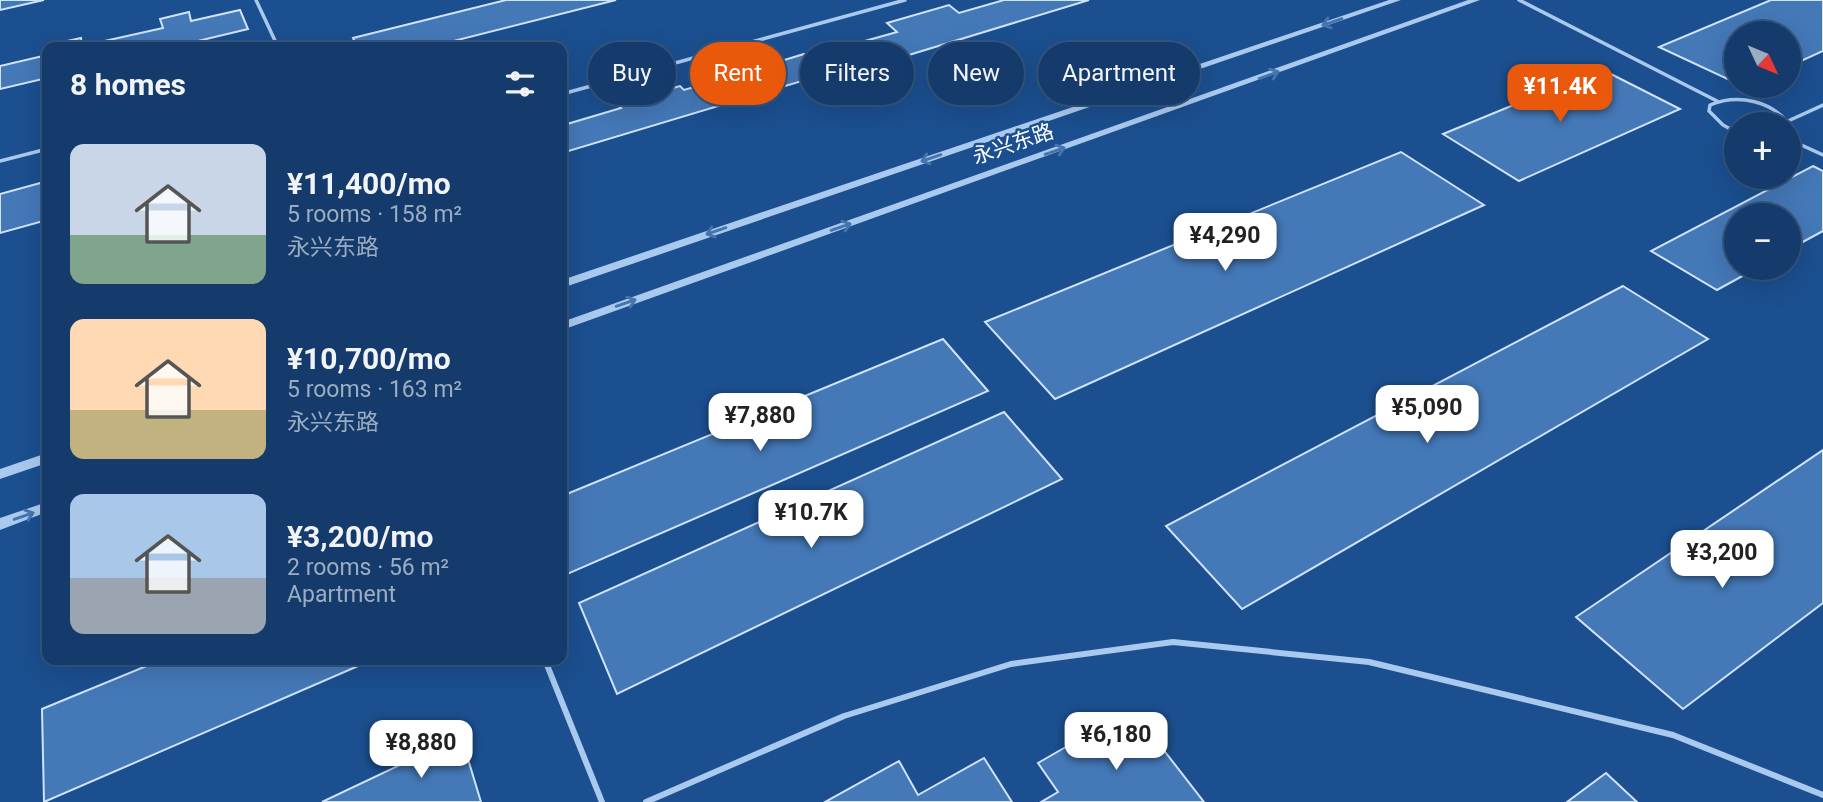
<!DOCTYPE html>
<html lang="en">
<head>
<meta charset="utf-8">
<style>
  :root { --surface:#143b6b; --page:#1d4271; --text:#f1f3f6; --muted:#9dadc1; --line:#33557e; --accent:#ea580c }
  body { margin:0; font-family:Roboto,"Noto Sans SC",sans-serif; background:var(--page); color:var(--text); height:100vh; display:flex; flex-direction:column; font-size:26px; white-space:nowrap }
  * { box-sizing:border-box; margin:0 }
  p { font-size:23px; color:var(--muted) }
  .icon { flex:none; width:38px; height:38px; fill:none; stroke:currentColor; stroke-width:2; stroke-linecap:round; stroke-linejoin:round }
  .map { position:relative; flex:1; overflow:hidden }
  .sheet { position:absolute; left:42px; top:42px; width:525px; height:623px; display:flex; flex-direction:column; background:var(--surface); border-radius:14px; box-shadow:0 7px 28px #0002,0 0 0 2px var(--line) }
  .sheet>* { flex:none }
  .banner { position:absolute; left:588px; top:42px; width:665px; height:63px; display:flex; gap:14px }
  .needle { width:46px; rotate:134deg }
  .buttons { position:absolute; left:1724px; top:21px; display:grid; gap:14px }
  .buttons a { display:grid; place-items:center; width:77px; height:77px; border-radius:50%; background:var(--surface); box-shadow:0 7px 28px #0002,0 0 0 2px var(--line); font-size:35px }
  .price { position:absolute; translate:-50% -60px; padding:0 16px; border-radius:14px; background:#fff; color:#222; font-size:23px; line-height:46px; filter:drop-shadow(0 2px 4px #0008) }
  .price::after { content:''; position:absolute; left:50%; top:42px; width:21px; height:16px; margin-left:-10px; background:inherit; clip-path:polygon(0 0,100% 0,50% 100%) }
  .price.current { background:var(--accent); color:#fff }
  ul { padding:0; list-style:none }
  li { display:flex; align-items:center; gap:21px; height:175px; padding:0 28px }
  li span { display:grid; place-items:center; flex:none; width:196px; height:140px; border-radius:14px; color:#555 }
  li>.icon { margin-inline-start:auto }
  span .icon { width:84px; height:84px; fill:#fffc; stroke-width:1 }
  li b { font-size:30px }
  h2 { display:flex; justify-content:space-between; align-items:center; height:84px; padding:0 28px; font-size:30px }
  .chip { padding:0 24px; border-radius:32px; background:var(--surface); box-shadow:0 7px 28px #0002,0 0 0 2px var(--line); font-size:24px; line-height:63px }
  .chip.current { background:var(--accent); color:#fff }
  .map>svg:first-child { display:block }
</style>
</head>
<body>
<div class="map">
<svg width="1823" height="802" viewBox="0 0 1823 802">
  <rect width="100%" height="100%" fill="#1b4f8f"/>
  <g fill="#4478b7" stroke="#cfe3fa" stroke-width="2">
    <path d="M 0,0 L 44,0 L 0,10 Z"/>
    <path d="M 506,0 L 616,0 L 430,47 L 357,47 L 353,38 Z"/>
    <path d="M 1004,0 L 1089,0 L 876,65 L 854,44 L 897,32 L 887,23 L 949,5 L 959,13 Z"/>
    <path d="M 1771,0 L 1823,0 L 1823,51 L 1788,67 L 1788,33 L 1736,33 L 1736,83 L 1659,47 Z"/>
    <path d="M 240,10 L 248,29 L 173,47 L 50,47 L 49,45 L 81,38 L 82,46 L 163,28 L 160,19 L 189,12 L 191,21 Z"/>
    <path d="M 804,54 L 825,74 L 562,153 L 562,119 L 567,124 L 621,108 L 617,104 L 636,98 L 629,90 L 651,84 L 658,92 L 680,86 L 684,90 L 712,82 L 706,75 L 725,70 L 719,63 L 739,57 L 746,64 L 762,59 L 768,65 Z"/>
    <path d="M 47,55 L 47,78 L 0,89 L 0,66 Z"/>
    <path d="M 1601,69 L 1680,109 L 1519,181 L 1443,134 Z"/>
    <path d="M 1401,152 L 1484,205 L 1055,399 L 985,322 Z"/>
    <path d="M 47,164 L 47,220 L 0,233 L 0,194 L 44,182 L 42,166 Z"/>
    <path d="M 1813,166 L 1823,171 L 1823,231 L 1788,250 L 1788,215 L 1736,215 L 1736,268 L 1757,268 L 1717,290 L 1651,251 Z"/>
    <path d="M 1623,286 L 1708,339 L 1242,609 L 1166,526 Z"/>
    <path d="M 943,339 L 988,391 L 565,575 L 562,567 L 562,496 Z"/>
    <path d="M 1004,412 L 1062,479 L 617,694 L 579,603 Z"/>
    <path d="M 1823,450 L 1823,603 L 1683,709 L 1576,617 Z"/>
    <path d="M 161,660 L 372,660 L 44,802 L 42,709 Z"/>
    <path d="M 1111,721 L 1132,748 L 1152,735 L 1204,802 L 1041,802 L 1058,792 L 1038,763 Z"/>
    <path d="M 461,736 L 481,802 L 322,802 Z"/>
    <path d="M 984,758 L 1012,802 L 825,802 L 899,761 L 918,795 Z"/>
    <path d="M 1606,773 L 1637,802 L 1567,802 Z"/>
  </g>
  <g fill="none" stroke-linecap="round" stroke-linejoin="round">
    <g stroke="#a9c9ee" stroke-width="3.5">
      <path d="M 256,0 L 278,47"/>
      <path d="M 1519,0 L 1717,101"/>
      <path d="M 562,94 L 905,0"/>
      <path d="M 1788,121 L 1823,105"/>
      <path d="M 1736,132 L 1723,125 L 1709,111 L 1710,105 C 1738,93 1774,101 1791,127 L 1788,133"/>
      <path d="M 1788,139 L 1823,155"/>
      <path d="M 0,161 L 47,149"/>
    </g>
    <g stroke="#a9c9ee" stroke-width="6">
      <path d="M 545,660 L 602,802"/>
      <path d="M 646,802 L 844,716 L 1011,664 L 1173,642 L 1369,662 L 1673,735 L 1823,795"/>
    </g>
    <g fill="#a9c9ee" fill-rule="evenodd">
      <path d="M 1389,0 L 1401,0 L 562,288 L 562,280 Z"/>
      <path d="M 1468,0 L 1480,0 L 562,330 L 562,322 Z"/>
      <path d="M 47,453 L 47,463 L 0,479 L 0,469 Z"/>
      <path d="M 47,502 L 47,512 L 0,530 L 0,518 Z"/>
    </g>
  </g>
  <defs><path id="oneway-shaft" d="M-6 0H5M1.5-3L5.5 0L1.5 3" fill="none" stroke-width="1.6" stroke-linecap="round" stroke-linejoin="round" transform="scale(1.75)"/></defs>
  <g stroke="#4674ac">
    <use href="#oneway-shaft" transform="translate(1332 22) rotate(161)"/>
    <use href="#oneway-shaft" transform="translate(1269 75) rotate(-20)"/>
    <use href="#oneway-shaft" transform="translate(1055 151) rotate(-19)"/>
    <use href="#oneway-shaft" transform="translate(931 158) rotate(161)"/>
    <use href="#oneway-shaft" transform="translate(841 227) rotate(-19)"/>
    <use href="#oneway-shaft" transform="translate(716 231) rotate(161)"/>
    <use href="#oneway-shaft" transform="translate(626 303) rotate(-19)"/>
    <use href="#oneway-shaft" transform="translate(24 516) rotate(-19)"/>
  </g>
  <g text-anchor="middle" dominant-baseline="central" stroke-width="5" stroke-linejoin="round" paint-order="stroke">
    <g font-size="21" fill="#fff" stroke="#1b4f8f">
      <text transform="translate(1013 144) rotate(-19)">永兴东路</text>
    </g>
  </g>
</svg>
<div class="buttons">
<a><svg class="needle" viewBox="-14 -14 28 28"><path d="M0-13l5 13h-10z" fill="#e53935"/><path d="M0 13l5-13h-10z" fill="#9dadc1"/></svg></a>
<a>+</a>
<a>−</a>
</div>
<b class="price current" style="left:1560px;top:124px">¥11.4K</b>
<b class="price" style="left:1225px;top:273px">¥4,290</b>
<b class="price" style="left:1427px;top:445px">¥5,090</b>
<b class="price" style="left:760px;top:453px">¥7,880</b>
<b class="price" style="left:811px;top:550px">¥10.7K</b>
<b class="price" style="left:1722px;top:590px">¥3,200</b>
<b class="price" style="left:1116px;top:772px">¥6,180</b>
<b class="price" style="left:421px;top:780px">¥8,880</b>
<div class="banner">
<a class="chip">Buy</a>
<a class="chip current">Rent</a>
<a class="chip">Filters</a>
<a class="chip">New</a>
<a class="chip">Apartment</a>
</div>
<section class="sheet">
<h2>8 homes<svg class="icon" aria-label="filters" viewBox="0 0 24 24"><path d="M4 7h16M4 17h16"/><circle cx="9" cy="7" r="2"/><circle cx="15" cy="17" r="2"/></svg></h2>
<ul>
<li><span style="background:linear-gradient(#c9d6e8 65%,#7fa58c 0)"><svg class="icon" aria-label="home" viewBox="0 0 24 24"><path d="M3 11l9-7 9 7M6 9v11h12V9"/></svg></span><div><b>¥11,400/mo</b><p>5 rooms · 158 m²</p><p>永兴东路</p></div></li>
<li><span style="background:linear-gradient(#ffd9b3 65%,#c2b280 0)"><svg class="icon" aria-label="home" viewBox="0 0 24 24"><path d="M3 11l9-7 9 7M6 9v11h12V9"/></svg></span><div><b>¥10,700/mo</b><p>5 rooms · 163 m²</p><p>永兴东路</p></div></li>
<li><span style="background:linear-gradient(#a9c7e8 60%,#9aa5b1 0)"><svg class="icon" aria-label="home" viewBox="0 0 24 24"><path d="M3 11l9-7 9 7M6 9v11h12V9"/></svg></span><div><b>¥3,200/mo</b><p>2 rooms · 56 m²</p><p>Apartment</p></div></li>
</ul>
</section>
</div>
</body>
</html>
